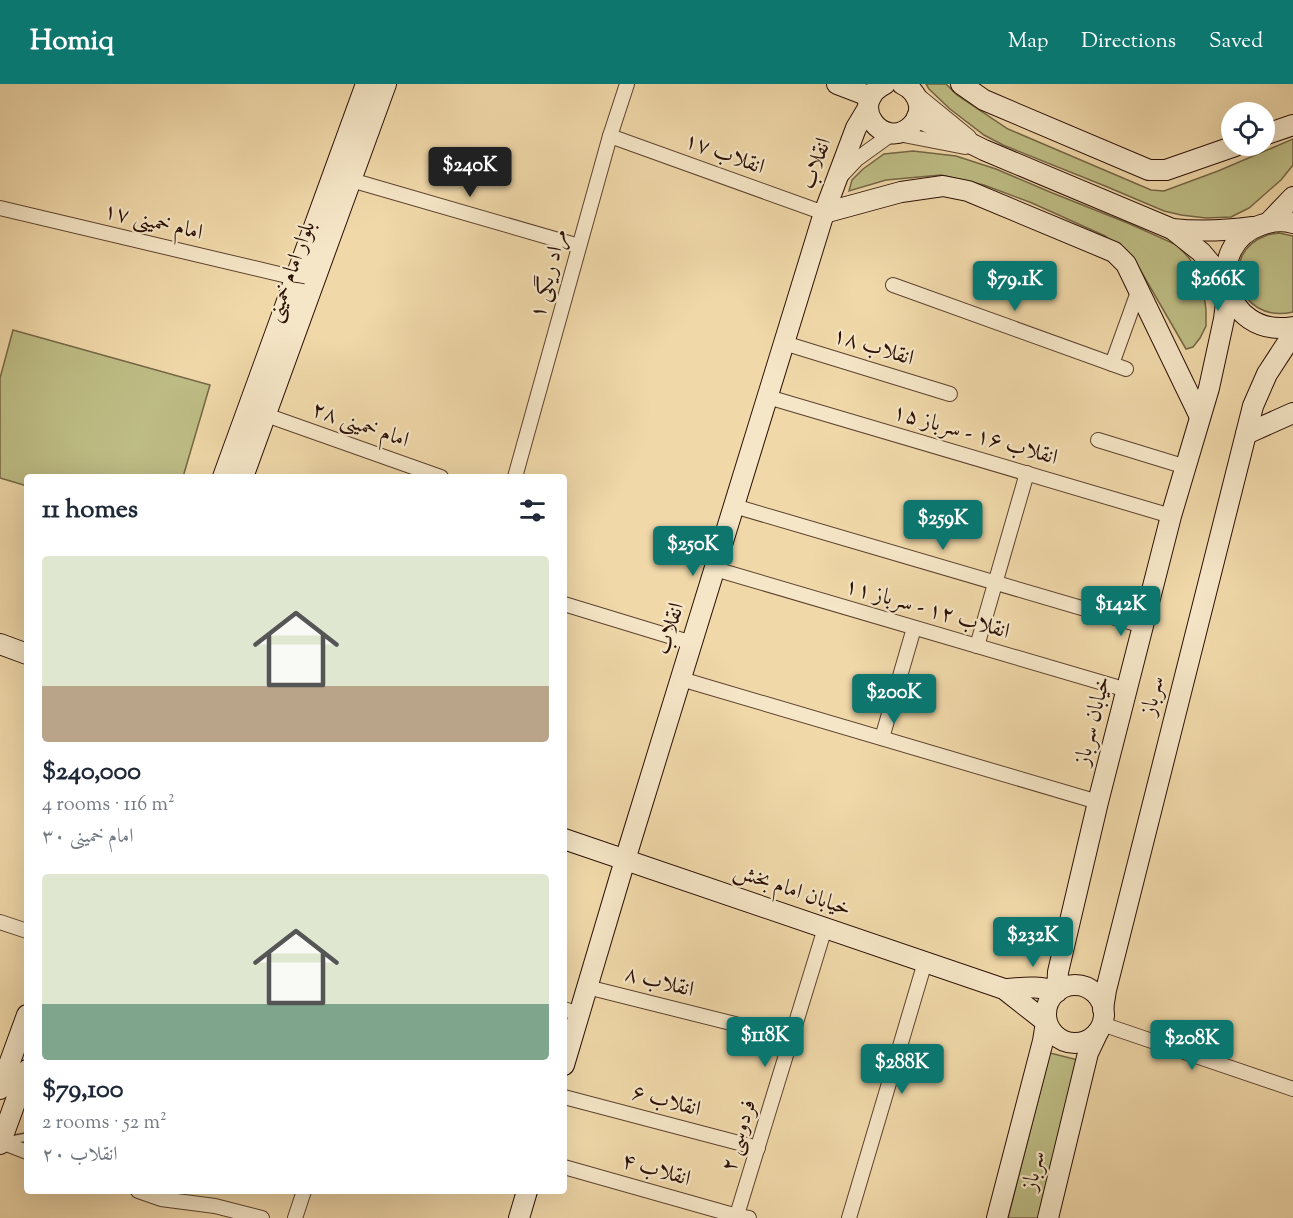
<!DOCTYPE html>
<html lang="en">
<head>
<meta charset="utf-8">
<style>
  :root { --surface:#fff; --page:#f6f6f7; --text:#1f2937; --muted:#747a83; --accent:#0f766e }
  body { margin:0; font-family:"Sorts Mill Goudy",Amiri,serif; background:var(--page); color:var(--text); height:100vh; display:flex; flex-direction:column; font-size:22px; white-space:nowrap }
  * { box-sizing:border-box; margin:0 }
  p { font-size:20px; color:var(--muted) }
  .icon { flex:none; width:33px; height:33px; fill:none; stroke:currentColor; stroke-width:2; stroke-linecap:round; stroke-linejoin:round }
  .map { position:relative; flex:1; overflow:hidden }
  .sheet { position:absolute; left:24px; top:390px; width:543px; height:720px; display:flex; flex-direction:column; background:var(--surface); border-radius:6px; box-shadow:0 6px 24px #0002 }
  .sheet>* { flex:none }
  .tools { position:absolute; left:1221px; top:18px; display:grid; gap:12px }
  .tools a { display:grid; place-items:center; width:54px; height:54px; border-radius:50%; background:var(--surface); box-shadow:0 6px 24px #0002; font-size:30px }
  .price { position:absolute; translate:-50% -51px; padding:0 14px; border-radius:6px; background:var(--accent); color:#fff; font-size:20px; line-height:39px; filter:drop-shadow(0 2px 3px #0008) }
  .price::after { content:''; position:absolute; left:50%; top:36px; width:18px; height:14px; margin-left:-9px; background:inherit; clip-path:polygon(0 0,100% 0,50% 100%) }
  .price.selected { background:#222; color:#fff }
  ul { padding:0; list-style:none }
  li { display:grid; align-content:center; gap:12px; height:318px; padding:0 18px }
  li span { display:grid; place-items:center; height:186px; border-radius:6px; color:#555 }
  li>.icon { margin-inline-start:auto }
  span .icon { width:108px; height:108px; fill:#fffc; stroke-width:1 }
  li b { font-size:26px }
  h2 { display:flex; justify-content:space-between; align-items:center; height:72px; padding:0 18px; font-size:26px }
  header { display:flex; align-items:center; gap:36px; box-sizing:border-box; height:84px; padding:0 30px; background:var(--accent); color:#fff }
  header strong { font-size:28px }
  nav { display:flex; gap:33px; margin-inline-start:auto; font-size:21px }
  .map>svg:first-child { display:block }
</style>
</head>
<body>
<header>
<strong>Homiq</strong>
<nav><a>Map</a><a>Directions</a><a>Saved</a></nav>
</header>
<div class="map">
<svg width="1293" height="1134" viewBox="0 0 1293 1134">
  <rect width="100%" height="100%" fill="#f0d8a9"/>
  <filter id="stains"><feTurbulence type="fractalNoise" baseFrequency=".00333" numOctaves="4"/><feColorMatrix values="0 0 0 0 .2 0 0 0 0 .09 0 0 0 0 .02 0 0 0 .5 -.17"/></filter>
  <radialGradient id="worn" r=".72"><stop offset=".6" stop-color="#630" stop-opacity="0"/><stop offset="1" stop-color="#630" stop-opacity=".3"/></radialGradient>
  <g fill="#bebd85" stroke="#756646" stroke-width="1.5">
    <path d="M 926,0 L 946,0 L 957,11 L 1008,45 L 1151,106 L 1164,107 L 1218,87 L 1293,55 L 1293,81 L 1281,96 L 1249,124 L 1231,133 L 1206,134 L 1181,131 L 1164,127 L 1105,102 L 1003,61 L 984,51 L 950,25 L 929,5 Z"/>
    <path d="M 913,67 L 956,72 L 996,85 L 1050,108 L 1130,140 L 1177,161 L 1189,174 L 1198,188 L 1203,203 L 1206,226 L 1206,242 L 1200,254 L 1193,263 L 1186,265 L 1138,182 L 1129,170 L 1105,152 L 1032,119 L 984,101 L 941,91 L 886,96 L 849,107 L 852,96 L 863,85 L 884,70 Z"/>
    <path d="M 1279,149 L 1293,152 L 1293,228 C 1237,241 1218,169 1265,152 C 1269,150 1274,150 1279,149 Z"/>
    <path d="M 13,246 L 210,301 L 183,393 L 27,393 L 27,402 L 0,394 L 0,294 Z"/>
    <path d="M 1050,969 L 1078,976 L 1039,1134 L 1008,1134 Z"/>
  </g>
  <g fill="none" stroke-linecap="round" stroke-linejoin="round">
    <g stroke="#5d422f" stroke-width="10">
      <path id="lane" d="M 6,1057 L 27,1053"/>
    </g>
    <g stroke="#5d422f" stroke-width="16">
      <g id="street">
        <path d="M 914,8 L 969,53"/>
        <path d="M 610,52 L 824,129"/>
        <path d="M 842,91 L 857,75 L 893,49 L 965,63"/>
        <path d="M 351,96 L 579,162"/>
        <path d="M 0,124 L 296,194"/>
        <path d="M 893,201 L 1126,285"/>
        <path d="M 784,259 L 950,310"/>
        <path d="M 1112,280 L 1139,205"/>
        <path d="M 768,313 L 1171,432"/>
        <path d="M 266,331 L 441,393"/>
        <path d="M 1098,356 L 1186,383"/>
        <path d="M 515,393 L 610,52 L 627,0"/>
        <path d="M 734,422 L 1143,542"/>
        <path d="M 715,485 L 1127,606"/>
        <path d="M 564,520 L 692,559"/>
        <path d="M 977,562 L 1027,389"/>
        <path d="M 681,595 L 1098,718"/>
        <path d="M 882,654 L 914,544"/>
        <path d="M 0,838 L 27,847"/>
        <path d="M 587,903 L 791,954"/>
        <path d="M 564,925 L 579,930"/>
        <path d="M 1102,940 L 1293,1005"/>
        <path d="M 564,1013 L 758,1064"/>
        <path d="M 1,1058 L 27,1068"/>
        <path d="M 564,1083 L 737,1132 L 749,1134"/>
        <path d="M 138,1107 L 161,1115 L 215,1122 L 262,1134"/>
        <path d="M 295,1134 L 304,1107"/>
        <path d="M 736,1134 L 825,844"/>
        <path d="M 849,1134 L 925,878"/>
      </g>
    </g>
    <g stroke="#2c1006" stroke-width="22">
      <g id="secondary">
        <path d="M 837,0 L 871,13"/>
        <path d="M 885,0 C 846,19 883,68 911,42 C 916,37 920,29 919,21 C 917,11 911,4 902,0"/>
        <path d="M 961,0 L 984,16 L 1149,86 L 1166,86 L 1235,62"/>
        <path d="M 917,33 L 984,66 L 1172,145 L 1201,168 L 1212,181 L 1228,204 L 1224,235 L 1209,304 L 1171,432 L 1098,718 L 1058,888 L 1057,908 C 1039,901 1022,904 1004,905"/>
        <path d="M 1264,51 L 1293,41"/>
        <path d="M 824,129 L 901,108 L 943,102 L 968,107 L 1114,168 L 1126,180 L 1200,333"/>
        <path d="M 1270,137 L 1293,113"/>
        <path d="M 1293,139 C 1282,136 1272,137 1261,141 C 1202,161 1222,255 1293,243"/>
        <path d="M 1172,145 C 1201,148 1224,147 1253,143"/>
        <path d="M 1246,350 L 1293,329"/>
        <path d="M 223,393 L 366,0"/>
        <path d="M 243,393 L 386,0"/>
        <path d="M 0,560 L 27,570"/>
        <path d="M 564,755 L 1004,905 L 1046,938 L 1043,957 L 997,1134"/>
        <circle cx="1075" cy="930" r="29"/>
        <path d="M 1103,925 L 1106,906 L 1253,322 L 1267,290 L 1293,250"/>
        <path d="M 564,981 L 625,776 L 824,129 L 856,44 L 868,24"/>
        <path d="M 0,1005 L 27,931"/>
        <path d="M 0,1060 L 27,986"/>
        <path d="M 519,1134 L 527,1107"/>
        <path d="M 1048,1134 L 1088,969 L 1098,948"/>
      </g>
    </g>
    <use href="#lane" stroke="#f5e6c7" stroke-width="7"/>
    <use href="#street" stroke="#f5e6c7" stroke-width="14"/>
    <use href="#secondary" stroke="#f5e6c7" stroke-width="20"/>
  </g>
  <g text-anchor="middle" dominant-baseline="central" stroke-width="4.5" stroke-linejoin="round" paint-order="stroke">
    <g font-size="22" fill="#2c1006" stroke="#f5e6c7">
      <text transform="translate(724 71) rotate(20)">انقلاب ۱۷</text>
      <text transform="translate(817 80) rotate(-70)">انقلاب</text>
      <text transform="translate(153 139) rotate(13)">امام خمینی ۱۷</text>
      <text transform="translate(292 188) rotate(-70)">بلوار امام خمینی</text>
      <text transform="translate(550 190) rotate(-75)">مراد ریگی ۱</text>
      <text transform="translate(873 264) rotate(17)">انقلاب ۱۸</text>
      <text transform="translate(360 342) rotate(19)">امام خمینی ۲۸</text>
      <text transform="translate(975 352) rotate(16)">انقلاب ۱۶ - سرباز ۱۵</text>
      <text transform="translate(927 526) rotate(16)">انقلاب ۱۲ - سرباز ۱۱</text>
      <text transform="translate(671 545) rotate(-73)">انقلاب</text>
      <text transform="translate(1154 612) rotate(-76)">سرباز</text>
      <text transform="translate(1094 637) rotate(-76)">خیابان سرباز</text>
      <text transform="translate(792 807) rotate(19)">خیابان امام بخش</text>
      <text transform="translate(659 899) rotate(14)">انقلاب ۸</text>
      <text transform="translate(666 1018) rotate(15)">انقلاب ۶</text>
      <text transform="translate(740 1052) rotate(-73)">فردوسی ۲</text>
      <text transform="translate(656 1087) rotate(16)">انقلاب ۴</text>
      <text transform="translate(1035 1087) rotate(-76)">سرباز</text>
    </g>
  </g>
  <rect width="100%" height="100%" filter="url(#stains)"/>
  <rect width="100%" height="100%" fill="url(#worn)"/>
</svg>
<div class="tools">
<a><svg class="icon" aria-label="locate" viewBox="0 0 24 24"><circle cx="12" cy="12" r="6"/><path d="M12 2v4M12 18v4M2 12h4M18 12h4"/></svg></a>
</div>
<b class="price selected" style="left:470px;top:114px">$240K</b>
<b class="price" style="left:1015px;top:228px">$79.1K</b>
<b class="price" style="left:1218px;top:228px">$266K</b>
<b class="price" style="left:943px;top:467px">$259K</b>
<b class="price" style="left:693px;top:493px">$250K</b>
<b class="price" style="left:1121px;top:553px">$142K</b>
<b class="price" style="left:894px;top:641px">$200K</b>
<b class="price" style="left:1033px;top:884px">$232K</b>
<b class="price" style="left:765px;top:984px">$118K</b>
<b class="price" style="left:1192px;top:987px">$208K</b>
<b class="price" style="left:902px;top:1011px">$288K</b>
<section class="sheet">
<h2>11 homes<svg class="icon" aria-label="filters" viewBox="0 0 24 24"><path d="M4 7h16M4 17h16"/><circle cx="9" cy="7" r="2"/><circle cx="15" cy="17" r="2"/></svg></h2>
<ul>
<li><span style="background:linear-gradient(#dfe7d0 70%,#b9a48a 0)"><svg class="icon" aria-label="home" viewBox="0 0 24 24"><path d="M3 11l9-7 9 7M6 9v11h12V9"/></svg></span><div><b>$240,000</b><p>4 rooms · 116 m²</p><p>امام خمینی ۳۰</p></div></li>
<li><span style="background:linear-gradient(#dfe7d0 70%,#7fa58c 0)"><svg class="icon" aria-label="home" viewBox="0 0 24 24"><path d="M3 11l9-7 9 7M6 9v11h12V9"/></svg></span><div><b>$79,100</b><p>2 rooms · 52 m²</p><p>انقلاب ۲۰</p></div></li>
</ul>
</section>
</div>
</body>
</html>
